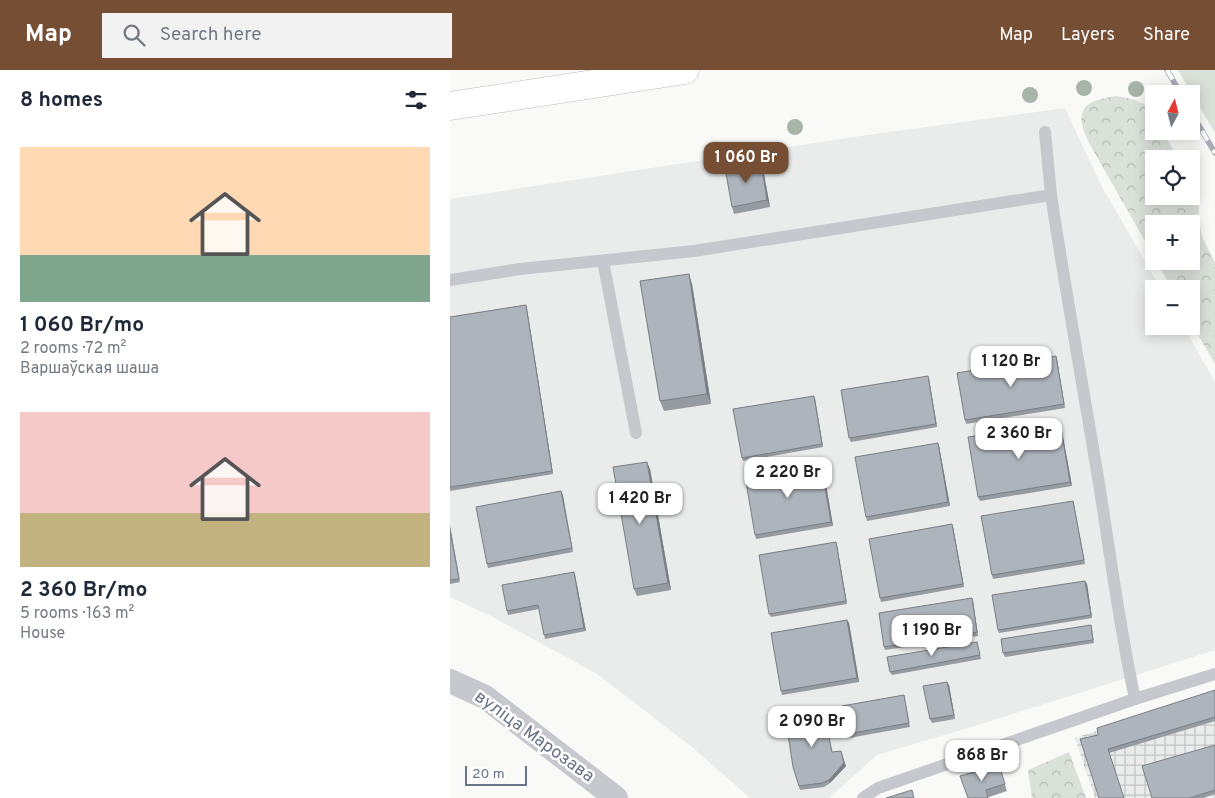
<!DOCTYPE html>
<html lang="en">
<head>
<meta charset="utf-8">
<style>
  :root { --surface:#fff; --page:#f2f2f3; --text:#1f2937; --muted:#747a83; --accent:#764e34 }
  body { margin:0; font-family:Overpass,sans-serif; background:var(--page); color:var(--text); height:100vh; display:flex; flex-direction:column; font-size:19px; white-space:nowrap }
  * { box-sizing:border-box; margin:0 }
  p { font-size:16px; color:var(--muted) }
  .icon { flex:none; width:28px; height:28px; fill:none; stroke:currentColor; stroke-width:2; stroke-linecap:round; stroke-linejoin:round }
  .map { position:relative; flex:1; overflow:hidden }
  .drawer { display:flex; flex-direction:column; background:var(--surface); width:450px }
  .drawer>* { flex:none }
  .needle { width:32px; rotate:7deg }
  .tools { position:absolute; left:695px; top:15px; display:grid; gap:10px }
  .tools a { display:grid; place-items:center; width:55px; height:55px; border-radius:0px; background:var(--surface); box-shadow:0 2px 12px #0003; font-size:25px }
  .scale { position:absolute; left:15px; bottom:12px; width:62px; box-sizing:border-box; padding-left:5px; border:2px solid #697488; border-top:0; font-size:14px; line-height:18px; white-space:nowrap; color:#697488; -webkit-text-stroke:4px #fff; paint-order:stroke }
  .price { position:absolute; translate:-50% -42px; padding:0 11px; border-radius:10px; background:#fff; color:#222; font-size:16px; line-height:32px; filter:drop-shadow(0 1px 2px #0008) }
  .price::after { content:''; position:absolute; left:50%; top:30px; width:15px; height:11px; margin-left:-8px; background:inherit; clip-path:polygon(0 0,100% 0,50% 100%) }
  .price.active { background:var(--accent); color:#fff }
  ul { padding:0; list-style:none }
  li { display:grid; align-content:center; gap:10px; height:265px; padding:0 20px }
  li span { display:grid; place-items:center; height:155px; border-radius:0px; color:#555 }
  li>.icon { margin-inline-start:auto }
  span .icon { width:90px; height:90px; fill:#fffc; stroke-width:1 }
  li b { font-size:21px }
  h2 { display:flex; justify-content:space-between; align-items:center; height:60px; padding:0 20px; font-size:21px }
  header { display:flex; align-items:center; gap:30px; box-sizing:border-box; height:70px; padding:0 25px; background:var(--accent); color:#fff }
  header strong { font-size:24px }
  nav { display:flex; gap:28px; margin-inline-start:auto; font-size:18px }
  .search { width:350px; height:45px; background:var(--page); display:flex; align-items:center; gap:12px; box-sizing:border-box; padding:0 18px; border-radius:0px; color:var(--muted); font-size:19px }
  main { display:flex; flex:1; min-height:0 }
  .map>svg:first-child { display:block }
</style>
</head>
<body>
<header>
<strong>Map</strong>
<div class="search"><svg class="icon" aria-label="search" viewBox="0 0 24 24"><circle cx="10" cy="10" r="6"/><path d="M15 15l6 6"/></svg>Search here</div>
<nav><a>Map</a><a>Layers</a><a>Share</a></nav>
</header>
<main>
<section class="drawer">
<h2>8 homes<svg class="icon" aria-label="filters" viewBox="0 0 24 24"><path d="M4 7h16M4 17h16"/><circle cx="9" cy="7" r="2"/><circle cx="15" cy="17" r="2"/></svg></h2>
<ul>
<li><span style="background:linear-gradient(#ffd9b3 70%,#7fa58c 0)"><svg class="icon" aria-label="home" viewBox="0 0 24 24"><path d="M3 11l9-7 9 7M6 9v11h12V9"/></svg></span><div><b>1 060 Br/mo</b><p>2 rooms · 72 m²</p><p>Варшаўская шаша</p></div></li>
<li><span style="background:linear-gradient(#f6c9c9 65%,#c2b280 0)"><svg class="icon" aria-label="home" viewBox="0 0 24 24"><path d="M3 11l9-7 9 7M6 9v11h12V9"/></svg></span><div><b>2 360 Br/mo</b><p>5 rooms · 163 m²</p><p>House</p></div></li>
</ul>
</section>
<div class="map">
<svg width="765" height="728" viewBox="0 0 765 728">
  <defs>
    <pattern id="industrial-grid" width="8" height="8" patternUnits="userSpaceOnUse" patternTransform="scale(1.25)"><rect width="8" height="8" fill="#eaebeb"/><path d="M0 4h8M4 0v8" fill="none" stroke="#c2c3c4"/></pattern>
    <pattern id="forest-crowns" width="20" height="18" patternUnits="userSpaceOnUse" patternTransform="scale(1.25)"><rect width="20" height="18" fill="#dae1d9"/><path d="M2 6a3 3 0 1 1 6 0M12 15a3 3 0 1 1 6 0" fill="none" stroke="#b5bbb6"/></pattern>
  </defs>
  <rect width="100%" height="100%" fill="#f9faf8"/>
  <path fill="#eaebeb" d="M 615,38 L 651,115 L 711,219 L 704,219 L 704,256 L 733,256 L 765,312 L 765,580 L 531,654 L 427,685 L 379,728 L 300,728 L 242,677 L 147,604 L 41,546 L 0,527 L 0,129 L 417,65 Z"/>
  <path fill="url(#industrial-grid)" d="M 765,621 L 765,728 L 645,728 L 625,668 Z"/>
  <path fill="#dae1d9" d="M 728,0 L 765,0 L 765,63 Z"/>
  <g fill="url(#forest-crowns)">
    <path d="M 666,26 C 679,28 701,32 704,48 C 704,52 704,57 704,61 L 712,61 L 729,89 L 704,89 L 704,126 L 741,126 L 741,111 L 745,119 L 749,137 L 749,154 L 753,169 L 765,192 L 765,294 L 741,253 L 741,219 L 722,219 L 706,191 L 741,191 L 741,154 L 704,154 L 704,187 L 639,73 C 636,67 633,60 632,54 C 628,31 650,29 666,26 Z"/>
    <path d="M 619,682 L 636,728 L 582,728 L 578,700 Z"/>
  </g>
  <g fill="none" stroke-linecap="round" stroke-linejoin="round">
    <g stroke="#b9bbbf" stroke-width="29">
      <path id="highway" d="M 0,36 L 235,0"/>
    </g>
    <g stroke="#c6c8cd" stroke-width="12">
      <path d="M 601,125 C 616,224 634,322 650,420 C 661,490 670,560 685,629"/>
      <path d="M 153,191 L 186,363"/>
      <path d="M 0,210 L 70,199 L 244,181 L 601,125 L 595,62"/>
      <path d="M 413,728 L 428,718 L 685,629 L 765,604"/>
    </g>
    <path stroke="#c6c8cd" stroke-width="24" d="M 0,611 L 35,627 L 166,728"/>
    <use href="#highway" stroke="#fff" stroke-width="28"/>
    <g stroke="#a8acb4" stroke-width="5.5">
      <g id="rail">
        <path d="M 717,0 L 731,24"/>
        <path d="M 741,42 L 765,83"/>
      </g>
    </g>
    <use href="#rail" stroke="#fff" stroke-width="4" stroke-dasharray="11" stroke-linecap="butt"/>
  </g>
  <g fill="#a7b4a7">
    <circle cx="634" cy="18" r="8"/>
    <circle cx="686" cy="19" r="8"/>
    <circle cx="580" cy="25" r="8"/>
    <circle cx="345" cy="57" r="8"/>
  </g>
  <g fill="#969ba2">
    <path d="M 311,92 L 313,99 L 320,137 L 284,144 L 282,137 Z"/>
    <path d="M 242,214 L 261,334 L 214,341 L 210,331 Z"/>
    <path d="M 76,235 L 77,239 L 103,404 L 0,421 L 0,247 Z"/>
    <path d="M 607,290 L 615,338 L 516,354 L 515,350 Z"/>
    <path d="M 479,309 L 487,357 L 401,372 L 399,368 Z"/>
    <path d="M 365,329 L 373,377 L 293,391 L 292,388 Z"/>
    <path d="M 611,356 L 622,416 L 530,431 L 528,427 Z"/>
    <path d="M 489,376 L 500,436 L 417,451 L 416,447 Z"/>
    <path d="M 373,397 L 383,456 L 306,469 L 305,465 Z"/>
    <path d="M 200,399 L 221,520 L 187,526 L 184,519 Z"/>
    <path d="M 111,421 L 123,482 L 38,498 L 37,494 Z"/>
    <path d="M 623,431 L 635,494 L 543,509 L 542,505 Z"/>
    <path d="M 0,456 L 10,512 L 0,514 Z"/>
    <path d="M 503,457 L 514,517 L 431,532 L 430,528 Z"/>
    <path d="M 386,472 L 387,476 L 397,534 L 321,547 L 319,544 Z"/>
    <path d="M 124,502 L 136,561 L 95,569 L 89,539 L 58,545 L 57,541 Z"/>
    <path d="M 635,511 L 637,514 L 642,548 L 549,563 L 548,560 Z"/>
    <path d="M 523,531 L 528,566 L 435,580 L 434,577 Z"/>
    <path d="M 397,550 L 399,553 L 409,612 L 332,625 L 331,621 Z"/>
    <path d="M 641,555 L 642,559 L 644,573 L 555,587 L 553,583 Z"/>
    <path d="M 527,572 L 531,589 L 442,605 L 440,602 Z"/>
    <path d="M 499,615 L 505,649 L 482,653 L 480,649 Z"/>
    <path d="M 765,620 L 765,651 L 659,683 L 648,665 Z"/>
    <path d="M 454,625 L 460,657 L 399,668 L 397,664 Z"/>
    <path d="M 373,637 L 382,682 L 396,696 L 380,713 L 374,717 L 350,720 L 343,697 Z"/>
    <path d="M 765,675 L 765,724 L 753,728 L 702,728 Z"/>
    <path d="M 549,695 L 557,721 L 539,727 L 518,728 Z"/>
  </g>
  <g fill="#7a7e84">
    <path d="M 311,92 L 313,99 L 320,137 L 317,130 Z"/>
    <path d="M 239,204 L 242,214 L 261,334 L 257,324 Z"/>
    <path d="M 76,235 L 77,239 L 103,404 L 102,401 Z"/>
    <path d="M 606,286 L 607,290 L 615,338 L 614,334 Z"/>
    <path d="M 478,306 L 479,309 L 487,357 L 486,354 Z"/>
    <path d="M 364,326 L 365,329 L 373,377 L 372,374 Z"/>
    <path d="M 610,353 L 611,356 L 622,416 L 620,412 Z"/>
    <path d="M 488,373 L 489,376 L 500,436 L 498,432 Z"/>
    <path d="M 197,392 L 200,399 L 221,520 L 218,513 Z"/>
    <path d="M 371,394 L 373,397 L 383,456 L 381,452 Z"/>
    <path d="M 111,421 L 113,425 L 123,482 L 122,478 Z"/>
    <path d="M 623,431 L 624,434 L 635,494 L 634,490 Z"/>
    <path d="M 502,454 L 503,457 L 514,517 L 513,514 Z"/>
    <path d="M 0,456 L 10,512 L 0,460 Z"/>
    <path d="M 386,472 L 387,476 L 397,534 L 396,531 Z"/>
    <path d="M 124,502 L 125,505 L 136,561 L 134,558 Z"/>
    <path d="M 635,511 L 637,514 L 642,548 L 641,545 Z"/>
    <path d="M 522,528 L 523,531 L 528,566 L 527,562 Z"/>
    <path d="M 397,550 L 399,553 L 409,612 L 407,608 Z"/>
    <path d="M 497,612 L 499,615 L 505,649 L 504,645 Z"/>
    <path d="M 391,681 L 396,696 L 380,713 L 379,710 Z"/>
  </g>
  <g fill="#aeb4bc" stroke="#7a7e84">
    <path d="M 311,92 L 317,130 L 282,137 L 275,98 Z"/>
    <path d="M 239,204 L 257,324 L 210,331 L 190,211 Z"/>
    <path d="M 76,235 L 102,401 L 0,417 L 0,247 Z"/>
    <path d="M 606,286 L 614,334 L 515,350 L 507,303 Z"/>
    <path d="M 478,306 L 486,354 L 399,368 L 391,320 Z"/>
    <path d="M 364,326 L 372,374 L 292,388 L 283,339 Z"/>
    <path d="M 610,353 L 620,412 L 528,427 L 518,367 Z"/>
    <path d="M 488,373 L 498,432 L 416,447 L 405,387 Z"/>
    <path d="M 197,392 L 218,513 L 184,519 L 163,397 Z"/>
    <path d="M 371,394 L 381,452 L 305,465 L 295,406 Z"/>
    <path d="M 111,421 L 122,478 L 37,494 L 26,437 Z"/>
    <path d="M 623,431 L 634,490 L 542,505 L 531,446 Z"/>
    <path d="M 502,454 L 513,514 L 430,528 L 419,469 Z"/>
    <path d="M 0,460 L 9,509 L 0,510 Z"/>
    <path d="M 386,472 L 396,531 L 319,544 L 309,485 Z"/>
    <path d="M 124,502 L 134,558 L 94,565 L 88,535 L 57,541 L 52,515 Z"/>
    <path d="M 635,511 L 641,545 L 548,560 L 542,525 Z"/>
    <path d="M 522,528 L 527,562 L 434,577 L 429,543 Z"/>
    <path d="M 397,550 L 407,608 L 331,621 L 321,563 Z"/>
    <path d="M 641,555 L 643,570 L 553,583 L 551,569 Z"/>
    <path d="M 527,572 L 530,585 L 440,602 L 437,587 Z"/>
    <path d="M 497,612 L 504,645 L 480,649 L 473,616 Z"/>
    <path d="M 765,620 L 765,647 L 658,679 L 674,728 L 649,728 L 630,669 L 648,665 L 647,658 Z"/>
    <path d="M 454,625 L 459,653 L 397,664 L 392,636 Z"/>
    <path d="M 373,637 L 382,682 L 391,681 L 394,693 L 379,710 L 372,713 L 349,716 L 343,697 L 335,645 Z"/>
    <path d="M 765,675 L 765,720 L 740,728 L 702,728 L 692,696 Z"/>
    <path d="M 549,695 L 555,714 L 536,720 L 538,728 L 518,728 L 510,706 Z"/>
    <path d="M 462,720 L 464,728 L 436,728 Z"/>
  </g>
  <g text-anchor="middle" dominant-baseline="central" stroke-width="5" stroke-linejoin="round" paint-order="stroke">
    <g font-size="18" fill="#697488" stroke="#fff">
      <text transform="translate(84 667) rotate(36)">вуліца Марозава</text>
    </g>
  </g>
</svg>
<div class="tools">
<a><svg class="needle" viewBox="-14 -14 28 28"><path d="M0-13l5 13h-10z" fill="#e53935"/><path d="M0 13l5-13h-10z" fill="#747a83"/></svg></a>
<a><svg class="icon" aria-label="locate" viewBox="0 0 24 24"><circle cx="12" cy="12" r="6"/><path d="M12 2v4M12 18v4M2 12h4M18 12h4"/></svg></a>
<a>+</a>
<a>−</a>
</div>
<div class="scale">20 m</div>
<b class="price active" style="left:296px;top:114px">1 060 Br</b>
<b class="price" style="left:561px;top:318px">1 120 Br</b>
<b class="price" style="left:569px;top:390px">2 360 Br</b>
<b class="price" style="left:338px;top:429px">2 220 Br</b>
<b class="price" style="left:190px;top:455px">1 420 Br</b>
<b class="price" style="left:482px;top:587px">1 190 Br</b>
<b class="price" style="left:362px;top:678px">2 090 Br</b>
<b class="price" style="left:532px;top:712px">868 Br</b>
</div>
</main>
</body>
</html>
